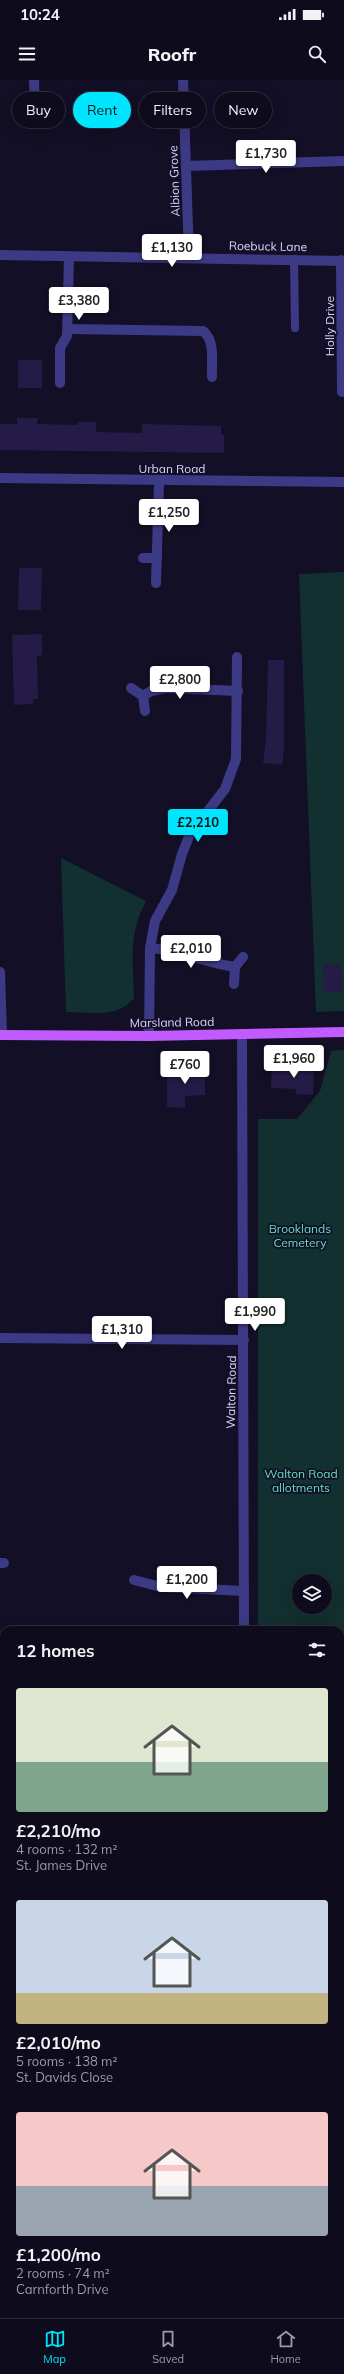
<!DOCTYPE html>
<html lang="en">
<head>
<meta charset="utf-8">
<style>
  :root { --surface:#0e0b1c; --page:#171425; --text:#f1f3f6; --muted:#9b9ba3; --line:#2e2b3b; --accent:#00e5ff }
  body { margin:0; font-family:Mulish,sans-serif; background:var(--page); color:var(--text); height:100vh; display:flex; flex-direction:column; font-size:15px; white-space:nowrap }
  * { box-sizing:border-box; margin:0 }
  p { font-size:13px; color:var(--muted) }
  .icon { flex:none; width:22px; height:22px; fill:none; stroke:currentColor; stroke-width:2; stroke-linecap:round; stroke-linejoin:round }
  .map { position:relative; flex:1; overflow:hidden }
  .sheet { position:absolute; left:0px; top:1546px; width:344px; height:692px; display:flex; flex-direction:column; background:var(--surface); border-radius:12px 12px 0 0; box-shadow:0 4px 16px #0002,0 0 0 1px var(--line) }
  .sheet>* { flex:none }
  .hud { position:absolute; left:12px; top:12px; width:320px; height:36px; display:flex; gap:8px }
  .buttons { position:absolute; left:292px; top:1494px; display:grid; gap:8px }
  .buttons a { display:grid; place-items:center; width:40px; height:40px; border-radius:50%; background:var(--surface); box-shadow:0 4px 16px #0002,0 0 0 1px var(--line); font-size:20px }
  .price { position:absolute; translate:-50% -34px; padding:0 9px; border-radius:4px; background:#fff; color:#222; font-size:13px; line-height:26px; filter:drop-shadow(0 1px 2px #0008) }
  .price::after { content:''; position:absolute; left:50%; top:24px; width:12px; height:9px; margin-left:-6px; background:inherit; clip-path:polygon(0 0,100% 0,50% 100%) }
  .price.selected { background:var(--accent); color:#111 }
  ul { padding:0; list-style:none }
  li { display:grid; align-content:center; gap:8px; height:212px; padding:0 16px }
  li span { display:grid; place-items:center; height:124px; border-radius:4px; color:#555 }
  li>.icon { margin-inline-start:auto }
  span .icon { width:72px; height:72px; fill:#fffc; stroke-width:1 }
  li b { font-size:17px }
  h2 { display:flex; justify-content:space-between; align-items:center; height:48px; padding:0 16px; font-size:17px }
  .tag { padding:0 14px; border-radius:18px; background:var(--surface); box-shadow:0 4px 16px #0002,0 0 0 1px var(--line); font-size:14px; line-height:36px }
  .tag.selected { background:var(--accent); color:#111 }
  .status { display:flex; justify-content:space-between; align-items:center; height:28px; padding:0 20px; background:var(--surface); direction:ltr }
  .status svg { height:11px; fill:currentColor }
  header { display:flex; justify-content:space-between; align-items:center; height:52px; padding:0 16px; background:var(--surface); font-size:18px; font-weight:800 }
  .menu { display:flex; justify-content:space-around; align-items:center; height:56px; border-top:1px solid var(--line); background:var(--surface); font-size:11px; color:var(--muted) }
  .menu a { display:grid; justify-items:center; gap:2px }
  .menu .selected { color:var(--accent) }
  .map>svg:first-child { display:block }
</style>
</head>
<body>
<div class="status"><b>10:24</b><svg viewBox="0 0 49 12"><path d="M0 12V9h3v3zM5 12V6h3v6zM10 12V3h3v9zM15 12V0h3v12zM26 1h20v11H26zM47 4h2v5h-2z"/></svg></div>
<header><svg class="icon" aria-label="menu" viewBox="0 0 24 24"><path d="M4 6h16M4 12h16M4 18h16"/></svg>Roofr<svg class="icon" aria-label="search" viewBox="0 0 24 24"><circle cx="10" cy="10" r="6"/><path d="M15 15l6 6"/></svg></header>
<div class="map">
<svg width="344" height="2238" viewBox="0 0 344 2238">
  <rect width="100%" height="100%" fill="#130f26"/>
  <g fill="#12302f" fill-rule="evenodd">
    <path d="M 344,492 L 344,931 L 316,932 L 299,494 Z"/>
    <path d="M 61,778 L 146,821 C 128,855 133,881 134,918 C 118,939 90,932 66,932 Z"/>
    <path d="M 344,970 L 344,1576 L 340,1576 L 340,1550 L 258,1550 L 258,1039 L 297,1039 L 320,1011 L 331,971 ZM 299,1501 L 325,1501 L 325,1527 L 299,1527 Z"/>
  </g>
  <g fill="#241b47">
    <rect x="18" y="280" width="24" height="28"/>
    <path d="M 17,338 L 38,338 L 37,344 L 78,345 L 78,342 L 96,342 L 96,352 L 142,353 L 142,344 L 221,346 L 221,354 L 224,355 L 224,373 L 0,370 L 0,344 L 17,344 Z"/>
    <path d="M 19,488 L 42,488 L 41,530 L 18,530 Z"/>
    <path d="M 42,554 L 42,575 L 37,576 L 38,619 L 33,619 L 33,624 L 14,625 L 12,555 Z"/>
    <path d="M 268,580 L 284,580 L 284,670 L 282,685 L 263,683 L 266,659 Z"/>
    <path d="M 341,884 L 342,912 L 324,913 L 323,885 Z"/>
    <path d="M 272,985 L 314,987 L 313,1015 L 296,1014 L 296,1009 L 271,1008 Z"/>
    <path d="M 176,986 L 205,986 L 205,1015 L 185,1016 L 185,1028 L 167,1027 L 167,995 L 176,995 Z"/>
  </g>
  <g fill="none" stroke-linecap="round" stroke-linejoin="round">
    <path stroke="#3d3a85" stroke-width="8" d="M 294,179 L 295,248"/>
    <g stroke="#3d3a85" stroke-width="10">
      <path d="M 34,0 L 35,33"/>
      <path d="M 183,0 L 189,177"/>
      <path d="M 187,86 L 344,81"/>
      <path d="M 0,175 L 344,181"/>
      <path d="M 341,180 L 342,312"/>
      <path d="M 68,249 L 203,251 C 216,261 211,283 212,297"/>
      <path d="M 60,303 L 60,268 L 67,256 L 69,176"/>
      <path d="M 0,398 L 344,402"/>
      <path d="M 143,478 L 157,478"/>
      <path d="M 156,503 L 159,402"/>
      <path d="M 131,608 L 143,616 L 151,611 L 167,608 L 238,611"/>
      <path d="M 143,616 L 145,631"/>
      <path d="M 150,868 C 180,870 205,883 235,887"/>
      <path d="M 0,892 L 2,955"/>
      <path d="M 234,904 L 235,887 L 243,877"/>
      <path d="M 242,954 L 244,1550"/>
      <path d="M 149,956 L 150,868 L 155,841 L 172,810 L 182,774 L 190,754 L 225,709 L 236,679 L 237,577"/>
      <path d="M 0,1258 L 244,1260"/>
      <path d="M 0,1483 L 4,1483"/>
      <path d="M 134,1500 L 161,1507 L 244,1511"/>
      <path d="M 340,1752 L 344,1752"/>
      <path d="M 0,1767 L 4,1766"/>
      <path d="M 0,1966 L 4,1966"/>
      <path d="M 0,2165 L 4,2165"/>
      <path d="M 271,2234 L 271,2238"/>
    </g>
    <path stroke="#c25bff" stroke-width="10" d="M 0,955 L 149,956 L 344,952"/>
  </g>
  <g text-anchor="middle" dominant-baseline="central" stroke-width="3.5" stroke-linejoin="round" paint-order="stroke">
    <g font-size="12" fill="#d9d4ff" stroke="#130f26">
      <text transform="translate(174 101) rotate(-92)">Albion Grove</text>
      <text transform="translate(268 166) rotate(1)">Roebuck Lane</text>
      <text transform="translate(329 246) rotate(-90)">Holly Drive</text>
      <text x="172" y="388">Urban Road</text>
      <text transform="translate(172 942) rotate(-1)">Marsland Road</text>
      <text transform="translate(231 1312) rotate(-89)">Walton Road</text>
    </g>
    <g font-size="12" fill="#5fe0c0" stroke="#130f26">
      <text x="300" y="1148">Brooklands<tspan x="300" dy="14">Cemetery</tspan></text>
      <text x="301" y="1393">Walton Road<tspan x="301" dy="14">allotments</tspan></text>
    </g>
  </g>
</svg>
<div class="buttons">
<a><svg class="icon" aria-label="layers" viewBox="0 0 24 24"><path d="M12 4l9 5-9 5-9-5zM3 14l9 5 9-5"/></svg></a>
</div>
<b class="price" style="left:266px;top:94px">£1,730</b>
<b class="price" style="left:172px;top:188px">£1,130</b>
<b class="price" style="left:79px;top:241px">£3,380</b>
<b class="price" style="left:169px;top:453px">£1,250</b>
<b class="price" style="left:180px;top:620px">£2,800</b>
<b class="price selected" style="left:198px;top:763px">£2,210</b>
<b class="price" style="left:191px;top:889px">£2,010</b>
<b class="price" style="left:294px;top:999px">£1,960</b>
<b class="price" style="left:185px;top:1005px">£760</b>
<b class="price" style="left:255px;top:1252px">£1,990</b>
<b class="price" style="left:122px;top:1270px">£1,310</b>
<b class="price" style="left:187px;top:1520px">£1,200</b>
<div class="hud">
<a class="tag">Buy</a>
<a class="tag selected">Rent</a>
<a class="tag">Filters</a>
<a class="tag">New</a>
</div>
<section class="sheet">
<h2>12 homes<svg class="icon" aria-label="filters" viewBox="0 0 24 24"><path d="M4 7h16M4 17h16"/><circle cx="9" cy="7" r="2"/><circle cx="15" cy="17" r="2"/></svg></h2>
<ul>
<li><span style="background:linear-gradient(#dfe7d0 60%,#7fa58c 0)"><svg class="icon" aria-label="home" viewBox="0 0 24 24"><path d="M3 11l9-7 9 7M6 9v11h12V9"/></svg></span><div><b>£2,210/mo</b><p>4 rooms · 132 m²</p><p>St. James Drive</p></div></li>
<li><span style="background:linear-gradient(#c9d6e8 75%,#c2b280 0)"><svg class="icon" aria-label="home" viewBox="0 0 24 24"><path d="M3 11l9-7 9 7M6 9v11h12V9"/></svg></span><div><b>£2,010/mo</b><p>5 rooms · 138 m²</p><p>St. Davids Close</p></div></li>
<li><span style="background:linear-gradient(#f6c9c9 60%,#9aa5b1 0)"><svg class="icon" aria-label="home" viewBox="0 0 24 24"><path d="M3 11l9-7 9 7M6 9v11h12V9"/></svg></span><div><b>£1,200/mo</b><p>2 rooms · 74 m²</p><p>Carnforth Drive</p></div></li>
</ul>
</section>
</div>
<nav class="menu">
<a class="selected"><svg class="icon" aria-label="map" viewBox="0 0 24 24"><path d="M3 6l6-2 6 2 6-2v14l-6 2-6-2-6 2zM9 4v14M15 6v14"/></svg>Map</a>
<a><svg class="icon" aria-label="saved" viewBox="0 0 24 24"><path d="M7 4h10v16l-5-4-5 4z"/></svg>Saved</a>
<a><svg class="icon" aria-label="home" viewBox="0 0 24 24"><path d="M3 11l9-7 9 7M6 9v11h12V9"/></svg>Home</a>
</nav>
</body>
</html>
